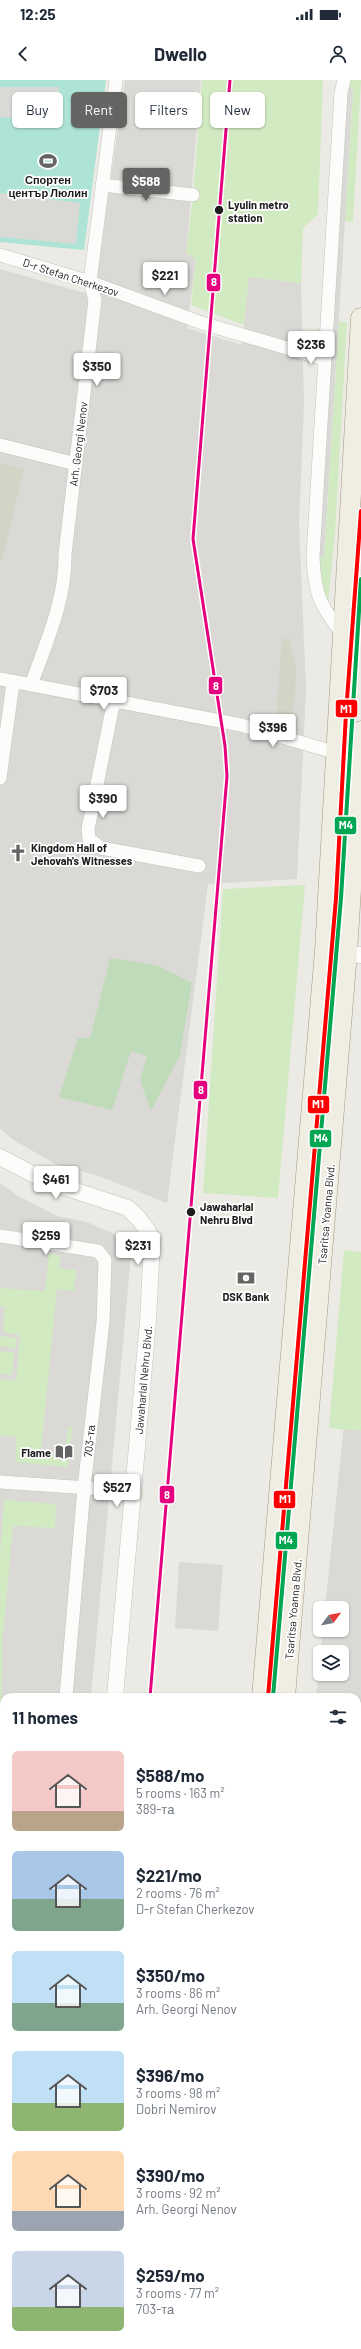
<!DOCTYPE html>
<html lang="en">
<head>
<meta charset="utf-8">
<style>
  :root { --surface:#fff; --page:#f2f2f3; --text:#1f2937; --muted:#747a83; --accent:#646462 }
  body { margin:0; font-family:Barlow,sans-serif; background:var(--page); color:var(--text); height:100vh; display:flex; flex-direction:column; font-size:15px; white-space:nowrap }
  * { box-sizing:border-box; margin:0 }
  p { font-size:13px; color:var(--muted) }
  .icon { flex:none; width:22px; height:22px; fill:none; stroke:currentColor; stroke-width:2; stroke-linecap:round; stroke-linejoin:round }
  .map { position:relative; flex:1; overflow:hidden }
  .sheet { position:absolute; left:0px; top:1613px; width:361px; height:656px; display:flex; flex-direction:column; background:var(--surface); border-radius:12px 12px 0 0; box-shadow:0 1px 3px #0004 }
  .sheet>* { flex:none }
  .guide { position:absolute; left:12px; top:12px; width:337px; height:36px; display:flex; gap:8px }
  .needle { width:26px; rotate:58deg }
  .controls { position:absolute; left:313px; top:1521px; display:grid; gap:8px }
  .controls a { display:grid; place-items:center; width:36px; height:36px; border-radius:6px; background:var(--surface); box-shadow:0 1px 3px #0004; font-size:20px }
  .price { position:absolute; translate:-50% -34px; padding:0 9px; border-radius:4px; background:#fff; color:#222; font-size:13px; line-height:26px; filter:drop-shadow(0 1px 2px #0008) }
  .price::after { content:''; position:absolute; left:50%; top:24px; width:12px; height:9px; margin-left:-6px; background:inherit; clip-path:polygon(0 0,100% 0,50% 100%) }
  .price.on { background:var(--accent); color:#fff }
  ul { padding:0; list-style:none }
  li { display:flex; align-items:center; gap:12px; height:100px; padding:0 12px }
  li span { display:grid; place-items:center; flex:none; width:112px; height:80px; border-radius:6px; color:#555 }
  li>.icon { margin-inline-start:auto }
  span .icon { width:48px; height:48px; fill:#fffc; stroke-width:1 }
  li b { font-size:17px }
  h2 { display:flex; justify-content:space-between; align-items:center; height:48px; padding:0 12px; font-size:17px }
  .tag { padding:0 14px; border-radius:6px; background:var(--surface); box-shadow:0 1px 3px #0004; font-size:14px; line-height:36px }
  .tag.on { background:var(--accent); color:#fff }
  .status { display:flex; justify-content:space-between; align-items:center; height:28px; padding:0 20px; background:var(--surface); direction:ltr }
  .status svg { height:11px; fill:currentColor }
  header { display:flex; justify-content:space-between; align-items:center; height:52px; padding:0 12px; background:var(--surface); font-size:18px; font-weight:700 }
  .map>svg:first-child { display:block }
</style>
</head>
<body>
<div class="status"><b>12:25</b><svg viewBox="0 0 49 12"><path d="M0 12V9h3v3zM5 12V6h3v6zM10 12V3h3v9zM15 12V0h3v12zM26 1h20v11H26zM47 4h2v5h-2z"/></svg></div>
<header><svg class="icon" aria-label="back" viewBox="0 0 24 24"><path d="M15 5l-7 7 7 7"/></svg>Dwello<svg class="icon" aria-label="person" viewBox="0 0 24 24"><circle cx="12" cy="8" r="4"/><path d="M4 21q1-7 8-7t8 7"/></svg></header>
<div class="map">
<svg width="361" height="2269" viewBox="0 0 361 2269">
  <rect width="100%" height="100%" fill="#ebeae4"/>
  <g fill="#dad9d6">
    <path d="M 125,0 L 201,0 L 186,173 L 196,179 L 187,248 L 242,265 L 249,197 L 301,203 L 304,325 L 299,443 L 306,609 L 297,799 L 208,804 L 167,1123 L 99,1096 L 55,1084 L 12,1059 L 0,1048 L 0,189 L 85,213 L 97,196 Z"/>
    <path d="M 0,1103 L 18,1116 L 57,1136 L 87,1142 L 123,1158 L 131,1175 L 91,1617 L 4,1617 L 4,2265 L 36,2265 L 36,2269 L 0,2269 Z"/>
    <path d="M 361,1181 L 361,1715 L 357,1714 L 357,1617 L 316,1617 L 320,1576 L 320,1594 L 342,1594 L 342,1572 L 320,1572 L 323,1550 L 342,1550 L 342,1528 L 325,1528 Z"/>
    <path d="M 357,1976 L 361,1976 L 361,2269 L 357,2265 Z"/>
  </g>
  <g fill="#d3d4c6">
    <path d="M 0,383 L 24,389 L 2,480 L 0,480 Z"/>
    <path d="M 282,558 L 289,560 L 296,587 L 295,619 L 292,631 L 297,649 L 285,648 L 284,643 L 276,642 Z"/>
  </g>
  <g fill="#d1eac1">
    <path d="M 202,0 L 323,0 L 318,134 L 303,148 L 301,203 L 249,197 L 244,245 L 191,225 L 196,179 L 186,173 L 193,115 Z"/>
    <path d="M 348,0 L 361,0 L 353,142 L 345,141 L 353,11 L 347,2 Z"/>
    <path d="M 339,242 L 347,242 L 335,453 L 328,522 L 323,513 L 316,477 L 324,477 Z"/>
    <path d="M 305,805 L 278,1118 L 203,1113 L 223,809 Z"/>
    <path d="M 344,1170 L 361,1172 L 361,1351 L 329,1348 Z"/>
    <path d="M 49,1174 L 61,1175 L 59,1188 L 76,1190 L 74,1211 L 57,1209 L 41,1371 L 65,1374 L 68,1346 L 72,1346 L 68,1387 L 16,1382 L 16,1357 L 0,1355 L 0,1299 L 16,1301 L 20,1255 L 3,1252 L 5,1227 L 0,1226 L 0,1208 L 45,1211 Z"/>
    <path d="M 1,1256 L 17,1258 L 16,1268 L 0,1266 Z"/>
    <path d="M 0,1271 L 14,1272 L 12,1295 L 0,1294 Z"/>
    <path d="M 4,1420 L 56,1424 L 55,1448 L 13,1446 L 3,1555 L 0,1679 L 0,1477 Z"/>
    <path d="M 357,2210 L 361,2222 L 361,2269 L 277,2269 L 277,2265 L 357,2265 Z"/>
  </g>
  <path fill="#c0dbb9" d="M 110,878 L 156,885 L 192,903 L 180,975 L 151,1031 L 140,1000 L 147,976 L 131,971 L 112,1030 L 59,1017 L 78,958 L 90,958 Z"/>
  <rect fill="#d1f3d6" x="300" y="2265" width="29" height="4"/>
  <path fill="#aee4d6" d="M 0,0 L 106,0 L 84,170 L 0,162 Z"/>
  <g fill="#d9d9d6">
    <path d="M 347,2 L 353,11 L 324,478 L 316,477 Z"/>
    <path d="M 0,7 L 59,7 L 59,17 L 38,17 L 35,40 L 0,37 Z"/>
    <path d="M 0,113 L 80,123 L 76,164 L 0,157 Z"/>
    <path d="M 179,1482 L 223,1485 L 218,1551 L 175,1548 Z"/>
    <path d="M 357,1803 L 361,1804 L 361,1919 L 357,1918 Z"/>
  </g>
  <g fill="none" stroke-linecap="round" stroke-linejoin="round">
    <g stroke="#c3c3c0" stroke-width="14">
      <g id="minor">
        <path d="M 344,0 L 341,13 L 313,477 C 315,517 320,525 344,556"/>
        <path d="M 102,105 L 193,115"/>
        <path d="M 0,175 L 90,202 L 202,243 L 324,279"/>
        <path d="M 0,365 L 76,384"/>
        <path d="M 0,599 L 241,645 L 337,673"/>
        <path d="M 31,605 C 46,563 66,519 65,474 L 95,220 L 90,202 L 116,0"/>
        <path d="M 114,620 L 88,749 L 89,759 L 101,768 L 199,786"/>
        <path d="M 0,698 L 13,603"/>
        <path d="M 0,1156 L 98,1171 L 105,1180 L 103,1242 L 84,1408 L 66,1617"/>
        <path d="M 0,1402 L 133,1411"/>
        <path d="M 0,1701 L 4,1701"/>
        <path d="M 0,2031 L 4,2031"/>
        <path d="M 263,2269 L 264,2265"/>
      </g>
    </g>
    <g stroke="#c3c3c0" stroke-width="17">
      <g id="tertiary">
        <path d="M 325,871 L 361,875"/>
        <path d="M 0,1077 L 46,1101 L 128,1128 L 139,1139 L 148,1151 L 152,1162 L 148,1241 L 115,1617"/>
        <path d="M 357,1957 L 361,1957"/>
        <path d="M 68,2269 L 68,2265"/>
      </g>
    </g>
    <g stroke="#a19b81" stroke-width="21">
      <g id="primary">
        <path d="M 262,1617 L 325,871 L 361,238"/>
        <path d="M 285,1617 L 347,873 L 361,651"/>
        <path d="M 207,2269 L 207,2265"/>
        <path d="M 231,2269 L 232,2265"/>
      </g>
    </g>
    <use href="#minor" stroke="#fcfcfb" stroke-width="13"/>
    <use href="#tertiary" stroke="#fcfcfb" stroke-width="16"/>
    <use href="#primary" stroke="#f0ede3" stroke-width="20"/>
    <g stroke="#fff" stroke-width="6">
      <path id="tram-1" d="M 150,1617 L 227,696 L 225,666 L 193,459 L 230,0"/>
    </g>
    <use href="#tram-1" stroke="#e5007d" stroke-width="3"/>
    <g stroke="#fff" stroke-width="7">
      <path id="metro-1" d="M 268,1617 L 336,818 L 346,633 L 361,431"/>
    </g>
    <g stroke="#fff" stroke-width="7">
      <path id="metro-2" d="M 273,1617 L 341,818 L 361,499"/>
    </g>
    <use href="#metro-1" stroke="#f00" stroke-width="4"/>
    <use href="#metro-2" stroke="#00a651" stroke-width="4"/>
  </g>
  <defs>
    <g id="stadium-bare" transform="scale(1.38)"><path d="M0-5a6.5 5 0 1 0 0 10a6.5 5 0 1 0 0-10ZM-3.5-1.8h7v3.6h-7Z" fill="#646462" stroke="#fff" stroke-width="2.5" paint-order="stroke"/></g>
    <g id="church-bare" transform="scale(1.38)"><path d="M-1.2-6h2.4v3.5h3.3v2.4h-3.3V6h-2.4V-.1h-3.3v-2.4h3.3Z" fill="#646462" stroke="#fff" stroke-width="2.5" paint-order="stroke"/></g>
    <g id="bank-bare" transform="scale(1.38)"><path d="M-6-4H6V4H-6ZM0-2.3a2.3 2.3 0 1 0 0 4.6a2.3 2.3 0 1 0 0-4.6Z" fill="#646462" stroke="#fff" stroke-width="2.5" paint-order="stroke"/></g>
    <g id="library-bare" transform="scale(1.38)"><path d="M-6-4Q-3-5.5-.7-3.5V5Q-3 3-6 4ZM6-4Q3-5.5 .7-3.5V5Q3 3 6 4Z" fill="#646462" stroke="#fff" stroke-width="2.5" paint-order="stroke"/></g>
  </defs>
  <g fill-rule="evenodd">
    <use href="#stadium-bare" x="48" y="81"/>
    <use href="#church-bare" x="18" y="773"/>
    <use href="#bank-bare" x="246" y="1198"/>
    <use href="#library-bare" x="64" y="1372"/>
  </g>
  <g fill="#1c1c1c" stroke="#fff" stroke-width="1.5">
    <circle cx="219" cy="130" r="5"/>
    <circle cx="191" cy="1132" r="5"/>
  </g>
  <g text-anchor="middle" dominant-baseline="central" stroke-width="3.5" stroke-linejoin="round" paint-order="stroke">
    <g font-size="11" font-weight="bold" fill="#1c1c1c" stroke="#fff">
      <text x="48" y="99">Спортен<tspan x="48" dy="13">център Люлин</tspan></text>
      <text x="31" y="767" text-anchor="start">Kingdom Hall of<tspan x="31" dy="13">Jehovah's Witnesses</tspan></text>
      <text x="246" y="1216">DSK Bank</text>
      <text x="51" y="1372" text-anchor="end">Flame</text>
    </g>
    <g font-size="11" font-weight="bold" fill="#1c1c1c" stroke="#fff" text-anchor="start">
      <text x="228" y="124">Lyulin metro<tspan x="228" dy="13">station</tspan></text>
      <text x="200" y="1126">Jawaharlal<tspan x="200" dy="13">Nehru Blvd</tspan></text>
    </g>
    <g font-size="11" fill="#1c1c1c" stroke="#fff">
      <text transform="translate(71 197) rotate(18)">D-r Stefan Cherkezov</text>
      <text transform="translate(78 364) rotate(-83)">Arh. Georgi Nenov</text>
      <text transform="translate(326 1134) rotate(-85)">Tsaritsa Yoanna Blvd.</text>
      <text transform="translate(143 1300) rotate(-85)">Jawaharlal Nehru Blvd.</text>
      <text transform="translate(89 1361) rotate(-84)">703-та</text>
      <text transform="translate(293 1529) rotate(-85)">Tsaritsa Yoanna Blvd.</text>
    </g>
  </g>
  <g stroke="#fff" stroke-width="1.5">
    <rect x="206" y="193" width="15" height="19" rx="4" fill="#e5007d"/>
    <rect x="208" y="596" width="15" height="19" rx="4" fill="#e5007d"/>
    <rect x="335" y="619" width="23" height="19" rx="4" fill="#f00"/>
    <rect x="334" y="736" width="23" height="19" rx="4" fill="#00a651"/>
    <rect x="193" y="1000" width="15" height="20" rx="4" fill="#e5007d"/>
    <rect x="307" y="1015" width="23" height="19" rx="4" fill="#f00"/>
    <rect x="309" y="1049" width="23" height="19" rx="4" fill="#00a651"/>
    <rect x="159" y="1405" width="16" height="19" rx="4" fill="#e5007d"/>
    <rect x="273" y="1410" width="23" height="19" rx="4" fill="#f00"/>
    <rect x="275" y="1451" width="23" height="19" rx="4" fill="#00a651"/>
  </g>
  <g font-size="11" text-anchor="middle" font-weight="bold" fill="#fff">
    <text x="214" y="206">8</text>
    <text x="216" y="610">8</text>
    <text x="346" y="633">M1</text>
    <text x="346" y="749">M4</text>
    <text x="201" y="1014">8</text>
    <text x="318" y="1028">M1</text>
    <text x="321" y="1062">M4</text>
    <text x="167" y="1419">8</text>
    <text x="285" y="1423">M1</text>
    <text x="286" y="1464">M4</text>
  </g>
</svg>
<div class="controls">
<a><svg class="needle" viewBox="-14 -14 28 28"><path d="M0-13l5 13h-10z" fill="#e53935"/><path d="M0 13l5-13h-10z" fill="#747a83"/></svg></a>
<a><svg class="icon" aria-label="layers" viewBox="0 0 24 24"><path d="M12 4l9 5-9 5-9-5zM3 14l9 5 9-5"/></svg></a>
</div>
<b class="price on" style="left:146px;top:122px">$588</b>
<b class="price" style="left:165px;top:216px">$221</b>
<b class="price" style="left:311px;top:285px">$236</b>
<b class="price" style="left:97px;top:307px">$350</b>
<b class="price" style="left:104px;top:631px">$703</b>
<b class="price" style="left:273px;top:668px">$396</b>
<b class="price" style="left:103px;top:739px">$390</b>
<b class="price" style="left:56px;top:1120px">$461</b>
<b class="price" style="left:46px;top:1176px">$259</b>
<b class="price" style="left:138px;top:1186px">$231</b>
<b class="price" style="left:117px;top:1428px">$527</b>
<div class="guide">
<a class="tag">Buy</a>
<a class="tag on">Rent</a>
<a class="tag">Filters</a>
<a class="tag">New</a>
</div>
<section class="sheet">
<h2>11 homes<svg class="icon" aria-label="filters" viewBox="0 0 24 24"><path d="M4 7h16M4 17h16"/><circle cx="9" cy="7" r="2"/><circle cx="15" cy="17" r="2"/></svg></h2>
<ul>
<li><span style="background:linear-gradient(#f6c9c9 75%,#b9a48a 0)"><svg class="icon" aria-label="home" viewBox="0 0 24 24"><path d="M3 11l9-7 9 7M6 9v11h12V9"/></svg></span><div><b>$588/mo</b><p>5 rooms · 163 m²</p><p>389-та</p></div></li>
<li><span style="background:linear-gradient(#a9c7e8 60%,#7fa58c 0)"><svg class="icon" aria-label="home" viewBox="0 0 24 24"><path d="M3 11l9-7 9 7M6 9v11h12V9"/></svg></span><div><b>$221/mo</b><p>2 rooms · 76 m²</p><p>D-r Stefan Cherkezov</p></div></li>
<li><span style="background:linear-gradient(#bfe0f5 65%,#7fa58c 0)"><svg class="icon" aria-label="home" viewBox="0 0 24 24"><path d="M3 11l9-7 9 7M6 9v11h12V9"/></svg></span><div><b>$350/mo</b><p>3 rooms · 86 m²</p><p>Arh. Georgi Nenov</p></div></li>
<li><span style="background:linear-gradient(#bfe0f5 65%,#8fb573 0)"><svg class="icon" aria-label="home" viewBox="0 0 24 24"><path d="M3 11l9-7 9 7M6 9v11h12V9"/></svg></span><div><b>$396/mo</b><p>3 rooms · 98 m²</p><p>Dobri Nemirov</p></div></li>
<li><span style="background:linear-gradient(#ffd9b3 75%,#9aa5b1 0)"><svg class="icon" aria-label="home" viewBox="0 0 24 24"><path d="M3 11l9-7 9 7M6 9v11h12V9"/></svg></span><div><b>$390/mo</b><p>3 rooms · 92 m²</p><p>Arh. Georgi Nenov</p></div></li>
<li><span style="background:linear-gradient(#c9d6e8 70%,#8fb573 0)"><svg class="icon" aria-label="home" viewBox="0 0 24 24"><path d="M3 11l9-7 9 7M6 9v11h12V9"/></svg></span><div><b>$259/mo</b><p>3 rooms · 77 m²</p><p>703-та</p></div></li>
</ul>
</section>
</div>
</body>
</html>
